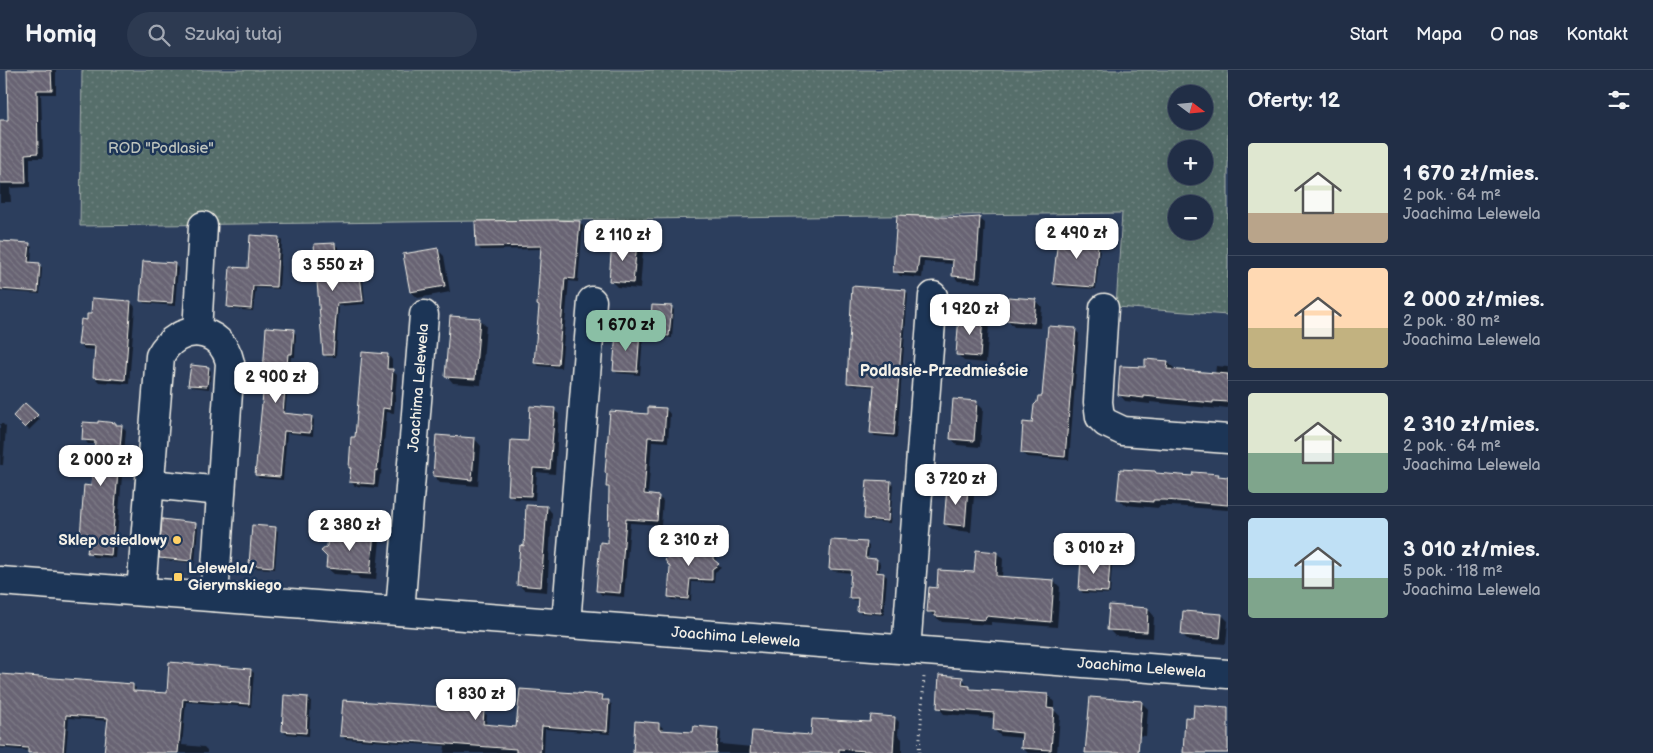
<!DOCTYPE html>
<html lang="pl">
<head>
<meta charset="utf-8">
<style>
  :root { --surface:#212e46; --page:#2d3a51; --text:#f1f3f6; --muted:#a2a8b3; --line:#3e4a5f; --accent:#8abfa5 }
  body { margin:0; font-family:"Balsamiq Sans",sans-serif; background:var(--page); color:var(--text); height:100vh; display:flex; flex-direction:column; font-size:19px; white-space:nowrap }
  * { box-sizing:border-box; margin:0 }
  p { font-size:16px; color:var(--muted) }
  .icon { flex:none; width:28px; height:28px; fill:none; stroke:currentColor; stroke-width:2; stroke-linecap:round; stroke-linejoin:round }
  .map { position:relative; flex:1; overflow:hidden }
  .panel { display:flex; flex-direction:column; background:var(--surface); width:425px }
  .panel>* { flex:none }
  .needle { width:32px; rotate:106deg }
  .fabs { position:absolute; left:1168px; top:15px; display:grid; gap:10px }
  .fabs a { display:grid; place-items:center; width:45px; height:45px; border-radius:50%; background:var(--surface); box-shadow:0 5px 20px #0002,0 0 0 1px var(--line); font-size:25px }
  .price { position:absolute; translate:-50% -42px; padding:0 11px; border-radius:10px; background:#fff; color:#222; font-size:16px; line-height:32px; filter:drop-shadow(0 1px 2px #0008) }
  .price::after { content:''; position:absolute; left:50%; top:30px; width:15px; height:11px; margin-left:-8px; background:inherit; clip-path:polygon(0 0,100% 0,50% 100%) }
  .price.on { background:var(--accent); color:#111 }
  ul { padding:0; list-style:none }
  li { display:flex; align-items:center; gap:15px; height:125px; padding:0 20px }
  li+li { border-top:1px solid var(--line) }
  li span { display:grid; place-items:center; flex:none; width:140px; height:100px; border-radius:5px; color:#555 }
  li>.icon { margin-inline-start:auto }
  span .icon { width:60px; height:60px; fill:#fffc; stroke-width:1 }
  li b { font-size:21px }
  h2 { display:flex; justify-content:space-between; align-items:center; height:60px; padding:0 20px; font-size:21px }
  header { display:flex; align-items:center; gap:30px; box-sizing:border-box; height:70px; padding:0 25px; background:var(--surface); border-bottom:1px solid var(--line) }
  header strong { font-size:24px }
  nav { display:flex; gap:28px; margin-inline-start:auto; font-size:18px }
  .search { width:350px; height:45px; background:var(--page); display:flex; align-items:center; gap:12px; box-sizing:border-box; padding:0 18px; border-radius:28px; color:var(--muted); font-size:19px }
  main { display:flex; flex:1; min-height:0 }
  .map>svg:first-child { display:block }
</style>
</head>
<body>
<header>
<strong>Homiq</strong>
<div class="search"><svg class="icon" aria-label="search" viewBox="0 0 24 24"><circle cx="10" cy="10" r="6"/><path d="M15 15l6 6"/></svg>Szukaj tutaj</div>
<nav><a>Start</a><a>Mapa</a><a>O nas</a><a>Kontakt</a></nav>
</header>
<main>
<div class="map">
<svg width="1228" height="683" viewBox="0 0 1228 683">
  <defs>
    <pattern id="garden-dots" width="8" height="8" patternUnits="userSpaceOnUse" patternTransform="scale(1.25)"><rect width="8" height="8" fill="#566e6b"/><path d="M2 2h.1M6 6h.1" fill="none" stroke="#6f8380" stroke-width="1.8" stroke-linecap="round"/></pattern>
    <pattern id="building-back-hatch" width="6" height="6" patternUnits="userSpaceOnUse" patternTransform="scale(1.25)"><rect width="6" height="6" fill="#686473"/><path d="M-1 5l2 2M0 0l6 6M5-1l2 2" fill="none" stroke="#7e7b87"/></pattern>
  </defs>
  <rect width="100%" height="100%" fill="#2c3e5d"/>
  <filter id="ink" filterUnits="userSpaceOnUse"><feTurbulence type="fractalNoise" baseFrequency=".02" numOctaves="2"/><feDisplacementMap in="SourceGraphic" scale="10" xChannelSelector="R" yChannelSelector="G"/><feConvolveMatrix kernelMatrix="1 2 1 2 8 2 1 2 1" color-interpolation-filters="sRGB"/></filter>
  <g filter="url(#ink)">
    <path fill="url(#garden-dots)" stroke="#a5b0aa" fill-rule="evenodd" d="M 82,0 L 1228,0 L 1228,245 L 1116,237 L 1122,143 L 80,156 ZM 1176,24 L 1204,24 L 1204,51 L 1176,51 ZM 1176,79 L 1204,79 L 1204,106 L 1176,106 ZM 1176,134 L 1204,134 L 1204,161 L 1176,161 Z"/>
    <g fill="#0007">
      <path d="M 9,0 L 56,0 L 56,24 L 41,24 L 43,88 L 30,88 L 30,117 L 10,118 L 11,132 L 0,132 L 0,51 L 9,51 Z"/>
      <path d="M 979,148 L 985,153 L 981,213 L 958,211 L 953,205 L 954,194 L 924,192 L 922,208 L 900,206 L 895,201 L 964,149 Z"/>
      <path d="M 579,152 L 583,156 L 578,212 L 569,211 L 561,298 L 539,296 L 536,293 L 541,237 L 542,179 L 481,180 L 478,177 Z"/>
      <path d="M 1098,166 L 1101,169 L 1096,219 L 1058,217 L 1055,214 L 1065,179 Z"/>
      <path d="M 279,168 L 282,171 L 279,219 L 256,218 L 253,241 L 231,239 L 228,236 L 249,199 Z"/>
      <path d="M 0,172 L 29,174 L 32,177 L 31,194 L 39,195 L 42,198 L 40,224 L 0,221 Z"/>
      <path d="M 335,174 L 338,177 L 340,208 L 360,206 L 363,209 L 365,234 L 339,236 L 336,287 L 327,287 L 324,284 Z"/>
      <path d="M 636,175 L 643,181 L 640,219 L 617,217 L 611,211 Z"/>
      <path d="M 437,179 L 444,186 L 450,222 L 418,228 L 411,222 L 405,185 Z"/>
      <path d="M 175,195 L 178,198 L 175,236 L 144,233 L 141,230 Z"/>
      <path d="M 905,221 L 908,224 L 897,368 L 875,366 L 872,363 L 875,317 L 851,315 L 848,312 Z"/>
      <path d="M 1035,230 L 1042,237 L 1040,258 L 1014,257 L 1008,250 Z"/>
      <path d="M 131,232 L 135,237 L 129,314 L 99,312 L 94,307 L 96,280 L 84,279 L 80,275 L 88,251 Z"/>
      <path d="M 671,237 L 674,240 L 672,268 L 654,267 L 651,264 Z"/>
      <path d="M 983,248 L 989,255 L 986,293 L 964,291 L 957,284 Z"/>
      <path d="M 479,249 L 486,256 L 481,315 L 453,313 L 447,306 Z"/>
      <path d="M 1075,259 L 1079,264 L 1069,390 L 1027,387 L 1022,383 L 1043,327 Z"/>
      <path d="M 293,261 L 296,264 L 295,287 L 291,287 L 285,344 L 311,347 L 314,350 L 313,366 L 287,363 L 283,410 L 259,408 L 256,405 L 266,304 L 264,303 Z"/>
      <path d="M 640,264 L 643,267 L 640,305 L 617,303 L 614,300 Z"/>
      <path d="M 388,285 L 392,290 L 392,300 L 397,305 L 394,343 L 387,342 L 381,405 L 380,404 L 378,418 L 355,416 L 351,412 L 352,400 L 350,398 Z"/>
      <path d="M 1167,292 L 1174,298 L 1173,301 L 1215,305 L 1216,296 L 1228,297 L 1228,338 L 1219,337 L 1219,339 L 1150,332 L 1150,334 L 1125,331 L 1119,324 L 1146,299 Z"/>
      <path d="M 208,298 L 211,301 L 209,319 L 193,317 L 190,314 Z"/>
      <path d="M 976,332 L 983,339 L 980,377 L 957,375 L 951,368 Z"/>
      <path d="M 25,335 L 40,349 L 29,360 L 15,346 Z"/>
      <path d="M 666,339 L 670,344 L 668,372 L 652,371 L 648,426 L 658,427 L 663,431 L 661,455 L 630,453 L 624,527 L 602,525 L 597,520 L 609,474 L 610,420 L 607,417 L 649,345 Z"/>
      <path d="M 554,340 L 559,344 L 555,404 L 537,402 L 535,430 L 514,429 L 509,424 L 529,373 Z"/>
      <path d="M 0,354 L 3,354 L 6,357 L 3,395 L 0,395 Z"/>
      <path d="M 116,354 L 121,356 L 126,360 L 115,488 L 93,487 L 89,483 L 90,471 L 85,471 L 81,466 L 92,417 L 96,374 L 88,374 L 84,369 Z"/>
      <path d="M 475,369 L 481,376 L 478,416 L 440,413 L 434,406 Z"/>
      <path d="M 1194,404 L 1218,406 L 1220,408 L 1228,408 L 1228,440 L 1172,436 L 1160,436 L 1159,438 L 1125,435 L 1119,429 L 1157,405 L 1193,407 Z"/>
      <path d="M 890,412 L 893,415 L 890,453 L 868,451 L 865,448 Z"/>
      <path d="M 967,419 L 974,426 L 971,462 L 952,460 L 945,454 Z"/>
      <path d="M 547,437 L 552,443 L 547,522 L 524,520 L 518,514 Z"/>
      <path d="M 195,454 L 198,457 L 195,493 L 164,490 L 161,487 Z"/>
      <path d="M 275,458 L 278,461 L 275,499 L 253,498 L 250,495 Z"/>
      <path d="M 373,464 L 380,470 L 376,510 L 360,509 L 357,506 L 334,504 L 327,498 L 328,487 L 356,468 Z"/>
      <path d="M 866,474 L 869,476 L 868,490 L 877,490 L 880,493 L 879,504 L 884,504 L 887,507 L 884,545 L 861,543 L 858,540 L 859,530 L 853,530 L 850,527 L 852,503 L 833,501 L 830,498 Z"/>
      <path d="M 714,478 L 717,481 L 716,493 L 721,498 L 715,502 L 714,513 L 692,512 L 691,531 L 672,530 L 669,527 Z"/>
      <path d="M 997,483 L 1003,489 L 1002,507 L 1054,511 L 1060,517 L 1057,557 L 991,552 L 991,555 L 942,552 L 928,541 L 938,519 L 975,503 Z"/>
      <path d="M 1109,492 L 1112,495 L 1110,524 L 1083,523 L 1080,520 Z"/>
      <path d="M 1148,539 L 1154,546 L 1153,568 L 1115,566 L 1108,559 Z"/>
      <path d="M 1222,545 L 1228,551 L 1226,574 L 1189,571 L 1182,564 Z"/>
      <path d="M 251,600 L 254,603 L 251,637 L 186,632 L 182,675 L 204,677 L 207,680 L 207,683 L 105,683 L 109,651 L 69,648 L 66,682 L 74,683 L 29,683 L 30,681 L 0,678 L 0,605 L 132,615 L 136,618 L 135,622 L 168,624 Z"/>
      <path d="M 962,609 L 973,620 L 1048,625 L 1054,632 L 1054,640 L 1060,646 L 1057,683 L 1062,683 L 1028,683 L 1022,677 L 1023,668 L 1001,666 L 994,660 L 995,648 L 944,644 L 938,637 Z"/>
      <path d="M 602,626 L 606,631 L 608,631 L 612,635 L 610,664 L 545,659 L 544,683 L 444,683 L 445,676 L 345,669 L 342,665 L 483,642 L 487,645 L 486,656 L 518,658 Z"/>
      <path d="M 308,628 L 311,631 L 309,666 L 286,664 L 283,661 Z"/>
      <path d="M 1141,632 L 1148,639 L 1146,666 L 1095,662 Z"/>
      <path d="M 895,648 L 899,652 L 898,665 L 902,669 L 902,683 L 634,683 L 659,654 L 663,658 L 663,662 L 694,663 L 717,659 L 721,663 L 720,674 L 752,677 L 812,666 Z"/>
    </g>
    <g fill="url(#building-back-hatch)" stroke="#f4f1e8">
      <path d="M 7,0 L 51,0 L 52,20 L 37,20 L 38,83 L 25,84 L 26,113 L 0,113 L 0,50 L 8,50 Z"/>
      <path d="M 897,145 L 964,148 L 980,147 L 976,208 L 952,206 L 953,190 L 919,187 L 917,203 L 893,202 Z"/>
      <path d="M 555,150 L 580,151 L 575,209 L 565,208 L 558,295 L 534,293 L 539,236 L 537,235 L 541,176 L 476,177 L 475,151 Z"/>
      <path d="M 1066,162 L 1099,165 L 1094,217 L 1053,214 L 1057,177 L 1064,177 Z"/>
      <path d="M 250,165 L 279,167 L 276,217 L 253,216 L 251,239 L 227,237 L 230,197 L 248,198 Z"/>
      <path d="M 0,171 L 30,173 L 28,192 L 40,193 L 38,222 L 0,219 Z"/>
      <path d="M 612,172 L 637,173 L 633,213 L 609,211 Z"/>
      <path d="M 335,173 L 338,207 L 360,205 L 363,231 L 337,233 L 333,285 L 323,285 L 314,174 Z"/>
      <path d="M 438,178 L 445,216 L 410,222 L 403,184 Z"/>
      <path d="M 143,191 L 175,193 L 172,233 L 140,231 Z"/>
      <path d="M 852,216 L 906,220 L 894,365 L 870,363 L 874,315 L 847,313 Z"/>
      <path d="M 1008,227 L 1036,229 L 1034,253 L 1006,250 Z"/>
      <path d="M 92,228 L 131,231 L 125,310 L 93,307 L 95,276 L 78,275 L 81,249 L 87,250 L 87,244 L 91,244 Z"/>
      <path d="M 652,235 L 672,236 L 669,266 L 649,264 Z"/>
      <path d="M 959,245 L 983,247 L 980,287 L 956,285 Z"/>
      <path d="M 450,246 L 480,248 L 475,309 L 445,307 Z"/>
      <path d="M 1048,256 L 1076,258 L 1065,387 L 1021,383 L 1023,352 L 1032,353 L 1034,335 L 1037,332 L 1038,326 L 1042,326 Z"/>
      <path d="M 266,257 L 294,259 L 292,284 L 288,284 L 283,343 L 312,346 L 310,363 L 284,361 L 280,407 L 255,405 L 265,303 L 263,303 Z"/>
      <path d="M 616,261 L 640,262 L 637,302 L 613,301 Z"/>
      <path d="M 362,282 L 388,284 L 387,299 L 393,299 L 390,339 L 383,338 L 377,401 L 375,400 L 374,414 L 349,412 L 351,398 L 349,398 L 351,367 L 355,367 Z"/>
      <path d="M 1145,289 L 1168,291 L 1167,299 L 1228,304 L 1228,332 L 1213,331 L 1213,333 L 1144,326 L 1144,328 L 1118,325 L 1120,296 L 1145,297 Z"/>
      <path d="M 191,295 L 209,297 L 207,316 L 188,315 Z"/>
      <path d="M 953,329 L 977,331 L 974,371 L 950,369 Z"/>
      <path d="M 25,333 L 38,345 L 25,358 L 13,346 Z"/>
      <path d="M 530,336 L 555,338 L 550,399 L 533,398 L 531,426 L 508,425 L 511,370 L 528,371 Z"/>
      <path d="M 648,337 L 666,338 L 664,368 L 648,367 L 644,424 L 659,426 L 657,451 L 626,449 L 620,523 L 596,521 L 600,472 L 608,473 L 609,417 L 606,417 L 607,404 L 605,403 L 610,341 L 648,344 Z"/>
      <path d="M 98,351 L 116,353 L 116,355 L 122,355 L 111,485 L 87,483 L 89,468 L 80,467 L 84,415 L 91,416 L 95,371 L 82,370 L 83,352 L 98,353 Z"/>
      <path d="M 436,365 L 475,368 L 472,410 L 433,406 Z"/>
      <path d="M 1120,399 L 1155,401 L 1156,403 L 1192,406 L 1193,402 L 1219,404 L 1218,406 L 1228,407 L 1228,435 L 1165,430 L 1153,430 L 1153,432 L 1117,429 Z"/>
      <path d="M 867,410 L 891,411 L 888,451 L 864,449 Z"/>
      <path d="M 947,417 L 968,418 L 965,456 L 944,454 Z"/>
      <path d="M 526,435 L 547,436 L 541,517 L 517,515 L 520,475 L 524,476 Z"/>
      <path d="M 162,449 L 196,453 L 192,491 L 159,488 Z"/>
      <path d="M 252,455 L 276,457 L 273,497 L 249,495 Z"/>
      <path d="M 355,461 L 374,463 L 370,504 L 352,503 L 352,500 L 326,498 L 327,487 L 321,481 L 327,476 L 328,465 L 355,467 Z"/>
      <path d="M 831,470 L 867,472 L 865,488 L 877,489 L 876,502 L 884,503 L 881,543 L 857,541 L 858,528 L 849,528 L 851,500 L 829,499 Z"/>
      <path d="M 672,473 L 714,477 L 713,489 L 719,494 L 712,499 L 712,510 L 690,509 L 688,529 L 668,527 L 670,497 L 665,490 L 671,484 Z"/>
      <path d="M 976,480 L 997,482 L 996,506 L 1054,510 L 1051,552 L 986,546 L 985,550 L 959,548 L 935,546 L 935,542 L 927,542 L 929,517 L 937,518 L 938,500 L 974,502 Z"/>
      <path d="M 1081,488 L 1110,491 L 1108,522 L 1079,520 Z"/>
      <path d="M 1109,535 L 1148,538 L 1147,562 L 1107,560 Z"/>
      <path d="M 1183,541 L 1222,544 L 1220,568 L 1181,565 Z"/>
      <path d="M 169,592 L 251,599 L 249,634 L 183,629 L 178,683 L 104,683 L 108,648 L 66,645 L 63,683 L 28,683 L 28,678 L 0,676 L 0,604 L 133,614 L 133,621 L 167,623 Z"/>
      <path d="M 939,605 L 963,607 L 962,615 L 970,616 L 970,619 L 1048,624 L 1047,638 L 1054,639 L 1051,680 L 1021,678 L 1022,663 L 993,660 L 994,643 L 937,638 Z"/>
      <path d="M 520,619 L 603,625 L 602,630 L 609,630 L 607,661 L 542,656 L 540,683 L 516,683 L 516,679 L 340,666 L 343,630 L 484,640 L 483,654 L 516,657 Z"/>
      <path d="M 284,625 L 308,627 L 306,663 L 282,661 Z"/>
      <path d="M 1090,627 L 1142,631 L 1138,683 L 1085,683 Z"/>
      <path d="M 1194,635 L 1228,637 L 1228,683 L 1183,683 L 1185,647 L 1193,648 Z"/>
      <path d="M 871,645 L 895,647 L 893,683 L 839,679 L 839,683 L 750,683 L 752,661 L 811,665 L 812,649 L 870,652 Z"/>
      <path d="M 635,651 L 659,653 L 659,660 L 693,662 L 694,656 L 718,658 L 716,683 L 633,683 Z"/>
    </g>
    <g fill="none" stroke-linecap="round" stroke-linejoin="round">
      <g stroke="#f4f1e8" stroke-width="31">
        <g id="minor">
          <path d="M 1104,238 L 1098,332 L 1100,347 L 1106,353 L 1123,361 L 1228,369"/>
          <path d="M 197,262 L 203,156"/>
          <path d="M 150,414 L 221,421"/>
          <path id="s1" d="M 0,511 L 1228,604"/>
          <path d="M 141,521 L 160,286 C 178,252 222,255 230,293 L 214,527"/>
          <path id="s2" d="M 400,541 L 424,245"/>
          <path d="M 566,553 L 592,231"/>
          <path d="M 906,580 L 933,226"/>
        </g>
      </g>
      <path stroke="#f4f1e8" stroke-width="3" stroke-dasharray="1 4" stroke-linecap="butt" d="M 919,683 L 924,607"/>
      <use href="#minor" stroke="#1d3557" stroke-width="28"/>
    </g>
  </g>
  <g fill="#ffd166" stroke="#1d3557" stroke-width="2">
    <circle cx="177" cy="470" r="5"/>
    <rect x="173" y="502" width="10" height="10" rx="2.5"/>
  </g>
  <g text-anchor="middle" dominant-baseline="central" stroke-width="5" stroke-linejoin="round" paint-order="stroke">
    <g font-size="15" fill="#bdc3bc" stroke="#1d3557">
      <text x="161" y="78">ROD "Podlasie"</text>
    </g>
    <g font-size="15" fill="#f4f1e8" stroke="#1d3557">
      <text stroke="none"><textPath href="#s2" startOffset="224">Joachima Lelewela</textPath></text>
      <text stroke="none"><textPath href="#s1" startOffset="738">Joachima Lelewela</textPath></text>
      <text stroke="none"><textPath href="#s1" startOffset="1145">Joachima Lelewela</textPath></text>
    </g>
    <g font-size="15" font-weight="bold" fill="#f4f1e8" stroke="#1d3557" text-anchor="end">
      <text x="167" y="470">Sklep osiedlowy</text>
      <text x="188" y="498" text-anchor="start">Lelewela/<tspan x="188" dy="17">Gierymskiego</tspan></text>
    </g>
    <g font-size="16" font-weight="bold" fill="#f4f1e8" stroke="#1d3557">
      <text x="944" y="301">Podlasie-Przedmieście</text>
    </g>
  </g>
</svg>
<div class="fabs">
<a><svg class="needle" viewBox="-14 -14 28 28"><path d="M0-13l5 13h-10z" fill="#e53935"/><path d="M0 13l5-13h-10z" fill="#a2a8b3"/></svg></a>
<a>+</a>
<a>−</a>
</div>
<b class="price" style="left:1077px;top:190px">2 490 zł</b>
<b class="price" style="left:623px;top:192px">2 110 zł</b>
<b class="price" style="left:333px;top:222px">3 550 zł</b>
<b class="price" style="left:970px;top:266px">1 920 zł</b>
<b class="price on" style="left:626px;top:282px">1 670 zł</b>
<b class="price" style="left:276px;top:334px">2 900 zł</b>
<b class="price" style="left:101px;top:417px">2 000 zł</b>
<b class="price" style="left:956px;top:436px">3 720 zł</b>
<b class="price" style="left:350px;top:482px">2 380 zł</b>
<b class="price" style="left:689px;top:497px">2 310 zł</b>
<b class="price" style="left:1094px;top:505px">3 010 zł</b>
<b class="price" style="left:476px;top:651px">1 830 zł</b>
</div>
<section class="panel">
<h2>Oferty: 12<svg class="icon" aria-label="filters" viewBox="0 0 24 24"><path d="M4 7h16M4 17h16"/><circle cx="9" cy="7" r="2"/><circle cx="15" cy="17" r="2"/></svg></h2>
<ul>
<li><span style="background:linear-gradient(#dfe7d0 70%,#b9a48a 0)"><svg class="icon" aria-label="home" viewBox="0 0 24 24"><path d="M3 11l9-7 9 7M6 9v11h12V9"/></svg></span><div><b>1 670 zł/mies.</b><p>2 pok. · 64 m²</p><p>Joachima Lelewela</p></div></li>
<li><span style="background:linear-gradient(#ffd9b3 60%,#c2b280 0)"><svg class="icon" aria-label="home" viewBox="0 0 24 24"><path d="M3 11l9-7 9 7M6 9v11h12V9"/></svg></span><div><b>2 000 zł/mies.</b><p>2 pok. · 80 m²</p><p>Joachima Lelewela</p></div></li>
<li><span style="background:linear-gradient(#dfe7d0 60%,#7fa58c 0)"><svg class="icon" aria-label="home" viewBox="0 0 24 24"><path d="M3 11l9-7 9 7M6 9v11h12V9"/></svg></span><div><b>2 310 zł/mies.</b><p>2 pok. · 64 m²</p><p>Joachima Lelewela</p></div></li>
<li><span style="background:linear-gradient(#bfe0f5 60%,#7fa58c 0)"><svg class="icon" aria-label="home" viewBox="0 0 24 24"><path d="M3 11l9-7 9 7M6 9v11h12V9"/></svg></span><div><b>3 010 zł/mies.</b><p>5 pok. · 118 m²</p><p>Joachima Lelewela</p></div></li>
</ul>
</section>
</main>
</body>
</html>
